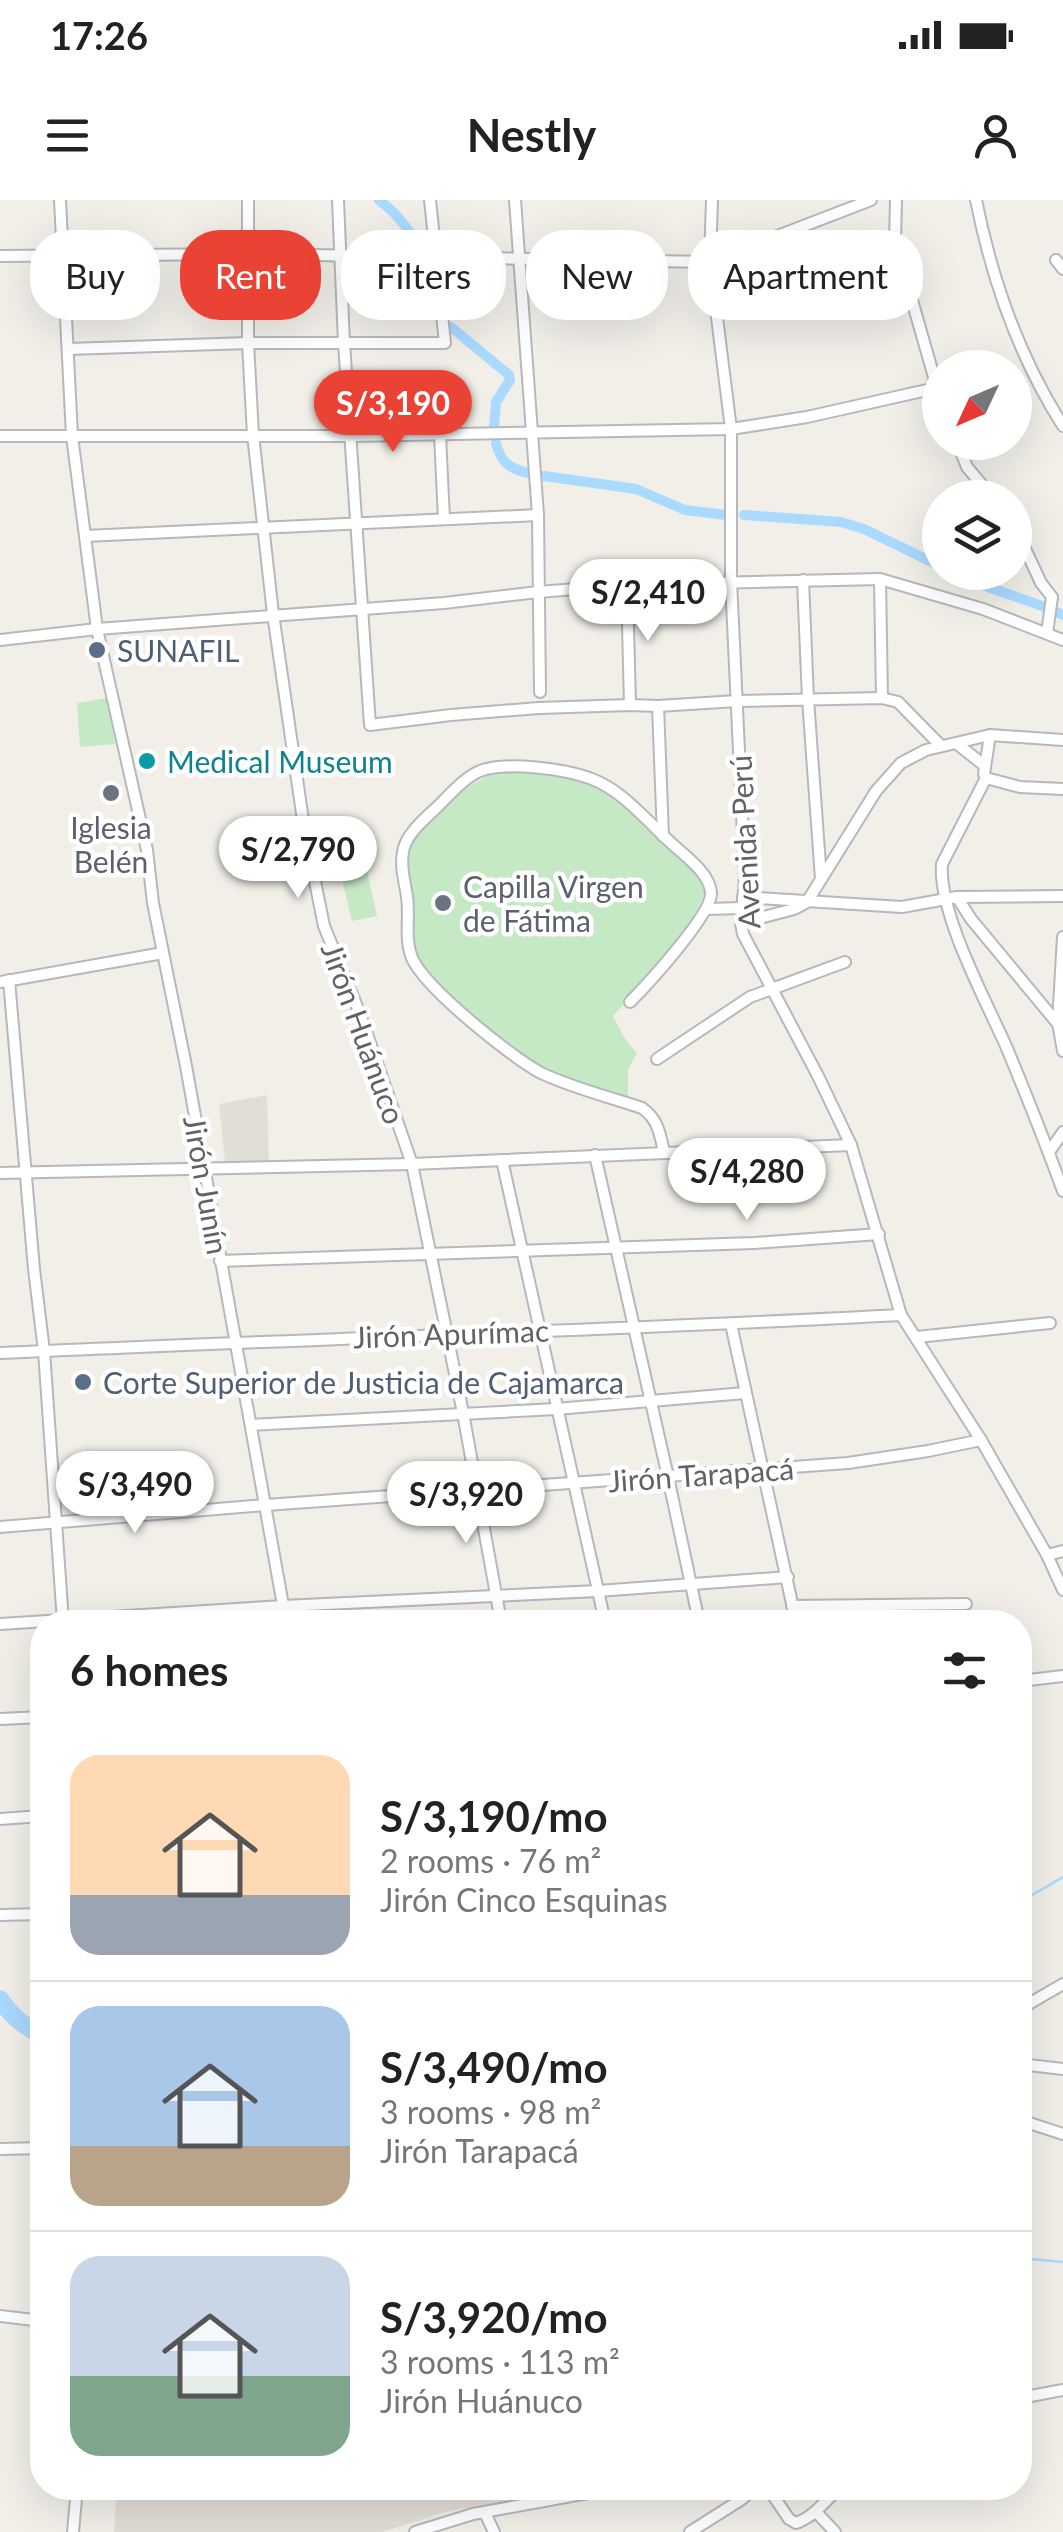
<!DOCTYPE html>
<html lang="en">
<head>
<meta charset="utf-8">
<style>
  :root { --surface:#fff; --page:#f6f6f6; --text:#222; --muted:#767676; --line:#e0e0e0; --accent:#ea4335 }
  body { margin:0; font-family:Lato,sans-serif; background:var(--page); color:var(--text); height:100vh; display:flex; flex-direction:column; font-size:38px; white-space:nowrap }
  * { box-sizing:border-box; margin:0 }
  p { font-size:32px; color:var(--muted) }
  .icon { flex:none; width:55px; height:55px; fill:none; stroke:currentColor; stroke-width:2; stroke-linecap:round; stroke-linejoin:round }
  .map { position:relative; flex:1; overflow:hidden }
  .panel { position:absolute; left:30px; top:1410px; width:1002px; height:890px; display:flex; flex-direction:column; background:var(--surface); border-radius:40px; box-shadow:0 10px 40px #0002 }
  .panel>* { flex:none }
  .top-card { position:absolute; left:30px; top:30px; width:1005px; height:90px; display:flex; gap:20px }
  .needle { width:65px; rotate:226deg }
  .tools { position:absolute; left:922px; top:150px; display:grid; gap:20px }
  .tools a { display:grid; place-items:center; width:110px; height:110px; border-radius:50%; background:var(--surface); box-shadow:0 10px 40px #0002; font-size:50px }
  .price { position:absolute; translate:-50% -85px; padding:0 22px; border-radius:35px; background:#fff; color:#222; font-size:32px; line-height:65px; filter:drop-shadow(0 2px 5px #0008) }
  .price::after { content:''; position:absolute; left:50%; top:60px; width:30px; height:22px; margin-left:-15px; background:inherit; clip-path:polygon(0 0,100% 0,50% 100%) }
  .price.on { background:var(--accent); color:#fff }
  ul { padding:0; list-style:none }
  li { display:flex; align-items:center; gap:30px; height:250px; padding:0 40px }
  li+li { border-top:2px solid var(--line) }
  li span { display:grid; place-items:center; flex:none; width:280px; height:200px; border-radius:30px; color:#555 }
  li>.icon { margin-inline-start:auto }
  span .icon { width:120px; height:120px; fill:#fffc; stroke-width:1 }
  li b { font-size:42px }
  h2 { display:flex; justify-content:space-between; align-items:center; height:120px; padding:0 40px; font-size:42px }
  .chip { padding:0 35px; border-radius:40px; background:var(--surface); box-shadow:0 10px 40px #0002; font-size:35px; line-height:90px }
  .chip.on { background:var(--accent); color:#fff }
  .status { display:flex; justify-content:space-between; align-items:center; height:70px; padding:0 50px; background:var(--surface); direction:ltr }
  .status svg { height:28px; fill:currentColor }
  header { display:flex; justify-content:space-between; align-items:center; height:130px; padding:0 40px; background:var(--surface); font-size:45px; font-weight:700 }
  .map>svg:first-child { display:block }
</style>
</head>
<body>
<div class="status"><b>17:26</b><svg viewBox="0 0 49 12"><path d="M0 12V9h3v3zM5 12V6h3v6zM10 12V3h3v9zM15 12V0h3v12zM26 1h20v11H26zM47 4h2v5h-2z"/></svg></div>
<header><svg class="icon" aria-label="menu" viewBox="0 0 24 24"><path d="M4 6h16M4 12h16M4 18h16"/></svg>Nestly<svg class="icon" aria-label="person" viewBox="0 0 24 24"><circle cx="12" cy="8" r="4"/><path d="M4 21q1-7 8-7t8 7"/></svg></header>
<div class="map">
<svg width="1063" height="2332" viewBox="0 0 1063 2332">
  <rect width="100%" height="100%" fill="#f1efe8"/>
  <g fill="#e1ded6">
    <path d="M 267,895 L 269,962 L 225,961 L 219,904 Z"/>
    <path d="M 117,2288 L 574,2288 L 445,2312 L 383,2332 L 114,2332 Z"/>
  </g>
  <g fill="#c5e8c5">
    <path d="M 107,498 L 115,544 L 80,547 L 77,503 Z"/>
    <path d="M 506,571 L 563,575 L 595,583 L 642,621 L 700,679 L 705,693 C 684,740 647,779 613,816 L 625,839 L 637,853 L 628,869 L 628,899 L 540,867 L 486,827 L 434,784 L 416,756 L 412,732 L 409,678 L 409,645 L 433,616 L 462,590 L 489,575 Z"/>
    <path d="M 364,658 L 377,716 L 352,721 L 338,663 Z"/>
  </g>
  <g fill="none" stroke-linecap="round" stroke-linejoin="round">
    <g stroke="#aadaff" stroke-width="2.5">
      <path d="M 1020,1702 L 1063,1677"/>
      <path d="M 1020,2058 L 1063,2062"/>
    </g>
    <g stroke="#aadaff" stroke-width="10">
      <path d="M 379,0 C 399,15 412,32 422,55"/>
      <path d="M 426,66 L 438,104"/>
      <path d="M 451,127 L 509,175 L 510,180 L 496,202 L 494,227"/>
      <path d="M 496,243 C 501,262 508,268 528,273"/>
      <path d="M 544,276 L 636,289 L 685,310 L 726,315"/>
      <path d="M 744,315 L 841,322 L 864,329 L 940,366"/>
      <path d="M 954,372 C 989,391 1028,398 1063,415"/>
    </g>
    <path stroke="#aadaff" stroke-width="18" d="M 0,1799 C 11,1816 24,1827 42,1835"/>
    <g stroke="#b5b8bc" stroke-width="14">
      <g id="minor">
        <path d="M 60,0 L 72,236 L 97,429 L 147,650 L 153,703 L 186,866 L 286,1422"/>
        <path d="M 248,0 L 248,143 L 253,235 L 273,414 L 304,627 L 324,726 L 360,814 L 412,964 L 463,1213 L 501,1422"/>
        <path d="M 338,0 L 344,143 L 370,525 L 451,515 L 539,508 L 630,505 L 658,506 L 737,501 L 882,498 L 898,502 L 941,546"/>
        <path d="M 515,0 L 538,315 L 540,492"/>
        <path d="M 712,0 L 710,62 L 731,229 L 731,381 L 745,678 L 741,723 L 743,734 L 818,876 L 851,945 L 901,1115 L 981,1240 L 1047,1355 L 1063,1390"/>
        <path d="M 896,0 L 895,41 L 940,198"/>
        <path d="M 976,0 C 992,80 1019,157 1063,226"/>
        <path d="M 0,56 L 249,54 L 710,62 L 871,0"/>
        <path d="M 1056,60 L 1063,69"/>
        <path d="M 68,149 L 248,143 L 445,143 L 430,0"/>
        <path d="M 440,235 L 444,319"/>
        <path d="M 0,236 L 350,236 L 731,229 L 807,217 L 936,188"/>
        <path d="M 957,242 L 967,267 L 993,298"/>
        <path d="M 1015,327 L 1041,383 L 1052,397 L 1047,433"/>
        <path d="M 85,336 L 538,315"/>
        <path d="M 880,379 L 882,498"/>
        <path d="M 803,380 L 808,499 L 821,679"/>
        <path d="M 627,385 L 630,505"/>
        <path d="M 0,440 L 97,429 L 444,403 L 538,392 L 627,385 L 880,379 L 983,409 L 1063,440"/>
        <path d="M 658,506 L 663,636"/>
        <path d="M 990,535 L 984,574 L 986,578 L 1020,587 L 1063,589"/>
        <path d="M 956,543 L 985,566"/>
        <path d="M 986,578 L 942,664 C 938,712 985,799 1006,846 C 1026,894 1045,942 1063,991"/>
        <path d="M 743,697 L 902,707 L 957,697 L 1063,696"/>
        <path d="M 957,697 L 971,719 L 1063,830"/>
        <path d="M 707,709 L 742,708"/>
        <path d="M 741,723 L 794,709 L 807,702 L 876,591 L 901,563 L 926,550 L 990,535 L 1063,540"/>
        <path d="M 1063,737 L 1058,823 L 1063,851"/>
        <path d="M 9,780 L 34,1069 L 44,1151 L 63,1422"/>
        <path d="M 0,782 L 163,753"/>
        <path d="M 630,802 C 647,785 712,714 711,693 C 710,672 682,654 669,641 C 646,620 623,591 592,579 C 566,569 507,561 480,571 C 463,578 447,598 434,610 C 422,621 405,636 403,652 C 400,668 405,682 407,697 C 410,717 404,739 412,758 C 425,788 511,857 541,873 C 573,888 609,897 642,908 C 658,919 660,934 664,952"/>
        <path d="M 657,859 L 750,797 L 845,762"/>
        <path d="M 1049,952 L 1063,932"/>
        <path d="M 595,955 L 668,1277 L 699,1422"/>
        <path d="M 502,960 L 605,1422"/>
        <path d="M 0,973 L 412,964 L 851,945"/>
        <path d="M 220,1061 L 754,1043 L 879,1034"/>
        <path d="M 731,1124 L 796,1422"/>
        <path d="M 917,1137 L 1050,1123"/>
        <path d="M 0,1153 C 300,1139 601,1131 901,1115"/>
        <path d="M 251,1225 L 556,1209 L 745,1193"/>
        <path d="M 0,1327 L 266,1305 L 848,1263 L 928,1251 L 981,1240"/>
        <path d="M 1047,1355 L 1063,1351"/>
        <path d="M 792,1406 L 966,1404"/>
        <path d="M 0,1424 L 283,1406 L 598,1391 L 788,1377"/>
        <path d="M 1020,1481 L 1063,1476"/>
        <path d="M 0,1519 L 42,1517"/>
        <path d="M 0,1619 L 42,1616"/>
        <path d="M 0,1715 L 42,1714"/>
        <path d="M 1020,1809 L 1063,1784"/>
        <path d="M 1020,1864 L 1063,1869"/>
        <path d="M 1020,1920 L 1063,1934"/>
        <path d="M 0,1949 L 42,1948"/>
        <path d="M 0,2116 L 42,2121"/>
        <path d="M 1020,2198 L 1063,2190"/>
        <path d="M 768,2288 L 789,2319 L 796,2323 C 814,2317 826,2300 839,2288"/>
        <path d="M 816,2312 L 835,2332"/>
        <path d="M 485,2313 L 494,2332"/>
        <path d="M 73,2332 L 77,2288"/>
        <path d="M 415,2332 L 473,2314 L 615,2288"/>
        <path d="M 690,2332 L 742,2299 L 755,2288"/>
      </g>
    </g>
    <use href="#minor" stroke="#fff" stroke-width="10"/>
  </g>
  <g fill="#5c6f8a" stroke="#fff" stroke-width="4">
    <circle cx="97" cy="450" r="10"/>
    <circle cx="83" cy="1182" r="10"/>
  </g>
  <circle fill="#0f9aa8" stroke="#fff" stroke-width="4" cx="147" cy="561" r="10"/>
  <g fill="#6b7280" stroke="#fff" stroke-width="4">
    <circle cx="111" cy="593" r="10"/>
    <circle cx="443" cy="703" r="10"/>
  </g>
  <g text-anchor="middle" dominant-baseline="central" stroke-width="9" stroke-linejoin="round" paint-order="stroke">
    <g font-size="30" fill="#4e5e75" stroke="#fff" text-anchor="start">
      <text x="117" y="450">SUNAFIL</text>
      <text x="103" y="1182">Corte Superior de Justicia de Cajamarca</text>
    </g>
    <g font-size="30" fill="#0d838f" stroke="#fff" text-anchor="start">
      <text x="167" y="561">Medical Museum</text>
    </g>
    <g font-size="30" fill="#5b616d" stroke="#fff">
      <text x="111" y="627">Iglesia<tspan x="111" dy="34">Belén</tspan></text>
      <text x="463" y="686" text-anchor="start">Capilla Virgen<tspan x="463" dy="34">de Fátima</tspan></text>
    </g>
    <g font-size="30" fill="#5f6368" stroke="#fff">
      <text transform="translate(744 642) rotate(-93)">Avenida Perú</text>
      <text transform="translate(364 833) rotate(70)">Jirón Huánuco</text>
      <text transform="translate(207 985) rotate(80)">Jirón Junín</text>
      <text transform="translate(451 1133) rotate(-2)">Jirón Apurímac</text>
      <text transform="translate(701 1274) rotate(-4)">Jirón Tarapacá</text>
    </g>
  </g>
</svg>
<div class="tools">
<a><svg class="needle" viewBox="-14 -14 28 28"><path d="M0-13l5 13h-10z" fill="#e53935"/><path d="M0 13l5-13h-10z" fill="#767676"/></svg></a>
<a><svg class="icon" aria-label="layers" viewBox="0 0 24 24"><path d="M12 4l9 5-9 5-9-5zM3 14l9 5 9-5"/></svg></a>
</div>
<b class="price on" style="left:393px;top:255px">S/3,190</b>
<b class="price" style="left:648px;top:444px">S/2,410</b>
<b class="price" style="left:298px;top:701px">S/2,790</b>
<b class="price" style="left:747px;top:1023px">S/4,280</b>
<b class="price" style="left:135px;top:1336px">S/3,490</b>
<b class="price" style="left:466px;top:1346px">S/3,920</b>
<div class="top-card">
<a class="chip">Buy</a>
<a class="chip on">Rent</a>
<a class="chip">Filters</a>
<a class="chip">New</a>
<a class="chip">Apartment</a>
</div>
<section class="panel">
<h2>6 homes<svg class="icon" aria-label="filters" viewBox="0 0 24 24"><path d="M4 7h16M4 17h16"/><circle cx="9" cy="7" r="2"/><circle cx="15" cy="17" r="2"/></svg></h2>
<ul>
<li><span style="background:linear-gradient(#ffd9b3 70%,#9aa5b1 0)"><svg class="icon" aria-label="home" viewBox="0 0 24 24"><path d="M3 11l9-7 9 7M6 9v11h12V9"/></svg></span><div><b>S/3,190/mo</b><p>2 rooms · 76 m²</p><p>Jirón Cinco Esquinas</p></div></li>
<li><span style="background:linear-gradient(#a9c7e8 70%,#b9a48a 0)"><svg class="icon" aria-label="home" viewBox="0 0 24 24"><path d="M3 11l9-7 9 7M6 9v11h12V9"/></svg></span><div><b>S/3,490/mo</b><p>3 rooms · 98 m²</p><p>Jirón Tarapacá</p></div></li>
<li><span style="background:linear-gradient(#c9d6e8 60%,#7fa58c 0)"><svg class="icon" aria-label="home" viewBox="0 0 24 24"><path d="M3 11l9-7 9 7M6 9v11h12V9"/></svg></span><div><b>S/3,920/mo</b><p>3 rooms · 113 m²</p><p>Jirón Huánuco</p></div></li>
</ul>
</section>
</div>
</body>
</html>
